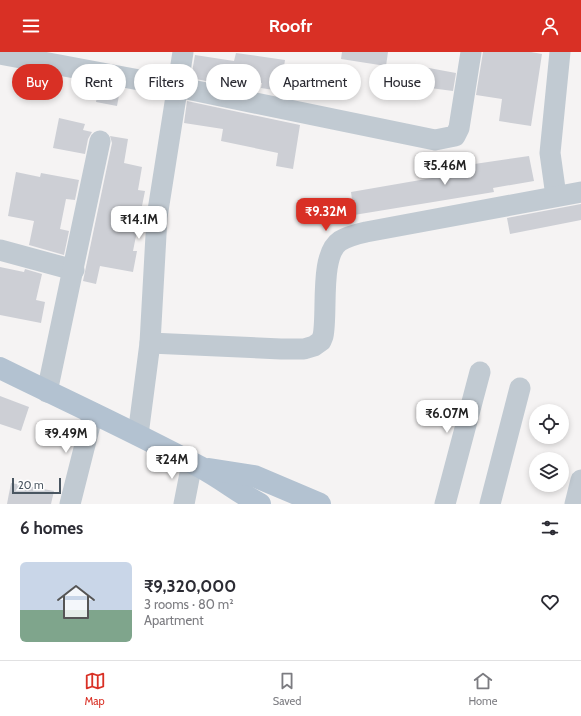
<!DOCTYPE html>
<html lang="en">
<head>
<meta charset="utf-8">
<style>
  :root { --surface:#fff; --page:#f7f7f7; --text:#2b2b33; --muted:#7c7c81; --line:#e1e1e2; --accent:#d93025 }
  body { margin:0; font-family:Cabin,sans-serif; background:var(--page); color:var(--text); height:100vh; display:flex; flex-direction:column; font-size:15px; white-space:nowrap }
  * { box-sizing:border-box; margin:0 }
  p { font-size:13px; color:var(--muted) }
  .icon { flex:none; width:22px; height:22px; fill:none; stroke:currentColor; stroke-width:2; stroke-linecap:round; stroke-linejoin:round }
  .map { position:relative; height:452px; overflow:hidden }
  .sheet { display:flex; flex-direction:column; background:var(--surface); flex:1 }
  .sheet>* { flex:none }
  .hud { position:absolute; left:12px; top:12px; width:557px; height:36px; display:flex; gap:8px }
  .tools { position:absolute; left:529px; top:352px; display:grid; gap:8px }
  .tools a { display:grid; place-items:center; width:40px; height:40px; border-radius:50%; background:var(--surface); box-shadow:0 2px 6px #0003; font-size:20px }
  .scale { position:absolute; left:12px; bottom:10px; width:49px; box-sizing:border-box; padding-left:4px; border:2px solid #4a5661; border-top:0; font-size:11px; line-height:14px; white-space:nowrap; color:#4a5661; -webkit-text-stroke:3px #fff; paint-order:stroke }
  .price { position:absolute; translate:-50% -34px; padding:0 9px; border-radius:8px; background:#fff; color:#222; font-size:13px; line-height:26px; filter:drop-shadow(0 1px 2px #0008) }
  .price::after { content:''; position:absolute; left:50%; top:24px; width:12px; height:9px; margin-left:-6px; background:inherit; clip-path:polygon(0 0,100% 0,50% 100%) }
  .price.active { background:var(--accent); color:#fff }
  ul { padding:0; list-style:none }
  li { display:flex; align-items:center; gap:12px; height:100px; padding:0 20px }
  li span { display:grid; place-items:center; flex:none; width:112px; height:80px; border-radius:6px; color:#555 }
  li>.icon { margin-inline-start:auto }
  span .icon { width:48px; height:48px; fill:#fffc; stroke-width:1 }
  li b { font-size:17px }
  h2 { display:flex; justify-content:space-between; align-items:center; height:48px; padding:0 20px; font-size:17px }
  .pill { padding:0 14px; border-radius:18px; background:var(--surface); box-shadow:0 2px 6px #0003; font-size:14px; line-height:36px }
  .pill.active { background:var(--accent); color:#fff }
  header { display:flex; justify-content:space-between; align-items:center; height:52px; padding:0 20px; background:var(--accent); color:#fff; font-size:18px; font-weight:700 }
  .tabs { display:flex; justify-content:space-around; align-items:center; height:56px; border-top:1px solid var(--line); background:var(--surface); font-size:11px; color:var(--muted) }
  .tabs a { display:grid; justify-items:center; gap:2px }
  .tabs .active { color:var(--accent) }
  .map>svg:first-child { display:block }
</style>
</head>
<body>
<header><svg class="icon" aria-label="menu" viewBox="0 0 24 24"><path d="M4 6h16M4 12h16M4 18h16"/></svg>Roofr<svg class="icon" aria-label="person" viewBox="0 0 24 24"><circle cx="12" cy="8" r="4"/><path d="M4 21q1-7 8-7t8 7"/></svg></header>
<div class="map">
<svg width="581" height="452" viewBox="0 0 581 452">
  <rect width="100%" height="100%" fill="#f5f3f3"/>
  <g fill="#cdcfd5">
    <path d="M 342,0 L 388,0 L 386,14 L 341,7 Z"/>
    <path d="M 483,0 L 531,0 L 542,2 L 531,74 L 499,69 L 502,47 L 476,43 Z"/>
    <path d="M 236,1 L 285,8 L 280,39 L 261,36 L 262,31 L 217,24 L 216,31 L 191,26 L 195,3 L 234,9 Z"/>
    <path d="M 418,14 L 456,21 L 453,39 L 415,34 Z"/>
    <path d="M 99,33 L 120,38 L 117,54 L 96,50 Z"/>
    <path d="M 187,49 L 300,73 L 293,117 L 276,114 L 278,101 L 221,89 L 223,77 L 184,71 Z"/>
    <path d="M 59,66 L 85,72 L 83,78 L 92,80 L 88,87 L 85,102 L 53,96 Z"/>
    <path d="M 110,84 L 128,87 L 124,111 L 142,115 L 138,138 L 145,139 L 133,199 L 137,199 L 133,220 L 100,214 L 96,232 L 83,229 L 112,91 Z"/>
    <path d="M 529,104 L 534,129 L 493,136 L 494,140 L 354,163 L 351,140 L 455,122 L 454,115 Z"/>
    <path d="M 16,120 L 40,125 L 41,121 L 79,128 L 75,148 L 66,147 L 60,177 L 69,179 L 64,203 L 29,193 L 34,169 L 8,164 Z"/>
    <path d="M 581,152 L 581,168 L 510,182 L 507,166 Z"/>
    <path d="M 0,215 L 24,220 L 25,217 L 42,222 L 36,248 L 45,250 L 41,271 L 0,263 Z"/>
    <path d="M 0,344 L 29,355 L 21,379 L 0,372 Z"/>
    <path d="M 11,431 L 54,439 L 51,452 L 7,452 Z"/>
  </g>
  <g fill="none" stroke-linecap="round" stroke-linejoin="round">
    <g stroke="#c1cad2" stroke-width="21">
      <path d="M 0,2 L 177,35 L 435,88 L 455,84 L 459,76 L 471,0"/>
      <path d="M 556,144 L 550,101 L 560,0"/>
      <path d="M 0,198 L 74,218"/>
      <path d="M 150,291 L 281,297 L 304,297 L 314,294 L 321,289 L 323,284 C 328,261 319,203 340,189 C 348,184 357,182 366,180 L 581,140"/>
      <path d="M 47,340 L 100,89"/>
      <path d="M 138,383 L 150,291 L 157,165 L 183,0"/>
      <path d="M 70,452 L 93,361"/>
      <path d="M 184,452 L 192,411"/>
      <path d="M 445,452 L 480,320"/>
      <path d="M 490,452 L 520,336"/>
      <path d="M 575,452 L 581,428"/>
    </g>
    <g stroke="#b3c2d1" stroke-width="22">
      <path d="M 0,316 C 67,349 135,380 200,415 C 221,426 239,441 260,452"/>
      <path d="M 209,417 L 254,424 L 320,452"/>
    </g>
  </g>
</svg>
<div class="tools">
<a><svg class="icon" aria-label="locate" viewBox="0 0 24 24"><circle cx="12" cy="12" r="6"/><path d="M12 2v4M12 18v4M2 12h4M18 12h4"/></svg></a>
<a><svg class="icon" aria-label="layers" viewBox="0 0 24 24"><path d="M12 4l9 5-9 5-9-5zM3 14l9 5 9-5"/></svg></a>
</div>
<div class="scale">20 m</div>
<b class="price" style="left:445px;top:134px">₹5.46M</b>
<b class="price active" style="left:326px;top:180px">₹9.32M</b>
<b class="price" style="left:139px;top:188px">₹14.1M</b>
<b class="price" style="left:447px;top:382px">₹6.07M</b>
<b class="price" style="left:66px;top:402px">₹9.49M</b>
<b class="price" style="left:172px;top:428px">₹24M</b>
<div class="hud">
<a class="pill active">Buy</a>
<a class="pill">Rent</a>
<a class="pill">Filters</a>
<a class="pill">New</a>
<a class="pill">Apartment</a>
<a class="pill">House</a>
</div>
</div>
<section class="sheet">
<h2>6 homes<svg class="icon" aria-label="filters" viewBox="0 0 24 24"><path d="M4 7h16M4 17h16"/><circle cx="9" cy="7" r="2"/><circle cx="15" cy="17" r="2"/></svg></h2>
<ul>
<li><span style="background:linear-gradient(#c9d6e8 60%,#7fa58c 0)"><svg class="icon" aria-label="home" viewBox="0 0 24 24"><path d="M3 11l9-7 9 7M6 9v11h12V9"/></svg></span><div><b>₹9,320,000</b><p>3 rooms · 80 m²</p><p>Apartment</p></div><svg class="icon" aria-label="heart" viewBox="0 0 24 24"><path d="M12 20l-8-8c-3-5 5-10 8-4 3-6 11-1 8 4z"/></svg></li>
</ul>
</section>
<nav class="tabs">
<a class="active"><svg class="icon" aria-label="map" viewBox="0 0 24 24"><path d="M3 6l6-2 6 2 6-2v14l-6 2-6-2-6 2zM9 4v14M15 6v14"/></svg>Map</a>
<a><svg class="icon" aria-label="saved" viewBox="0 0 24 24"><path d="M7 4h10v16l-5-4-5 4z"/></svg>Saved</a>
<a><svg class="icon" aria-label="home" viewBox="0 0 24 24"><path d="M3 11l9-7 9 7M6 9v11h12V9"/></svg>Home</a>
</nav>
</body>
</html>
